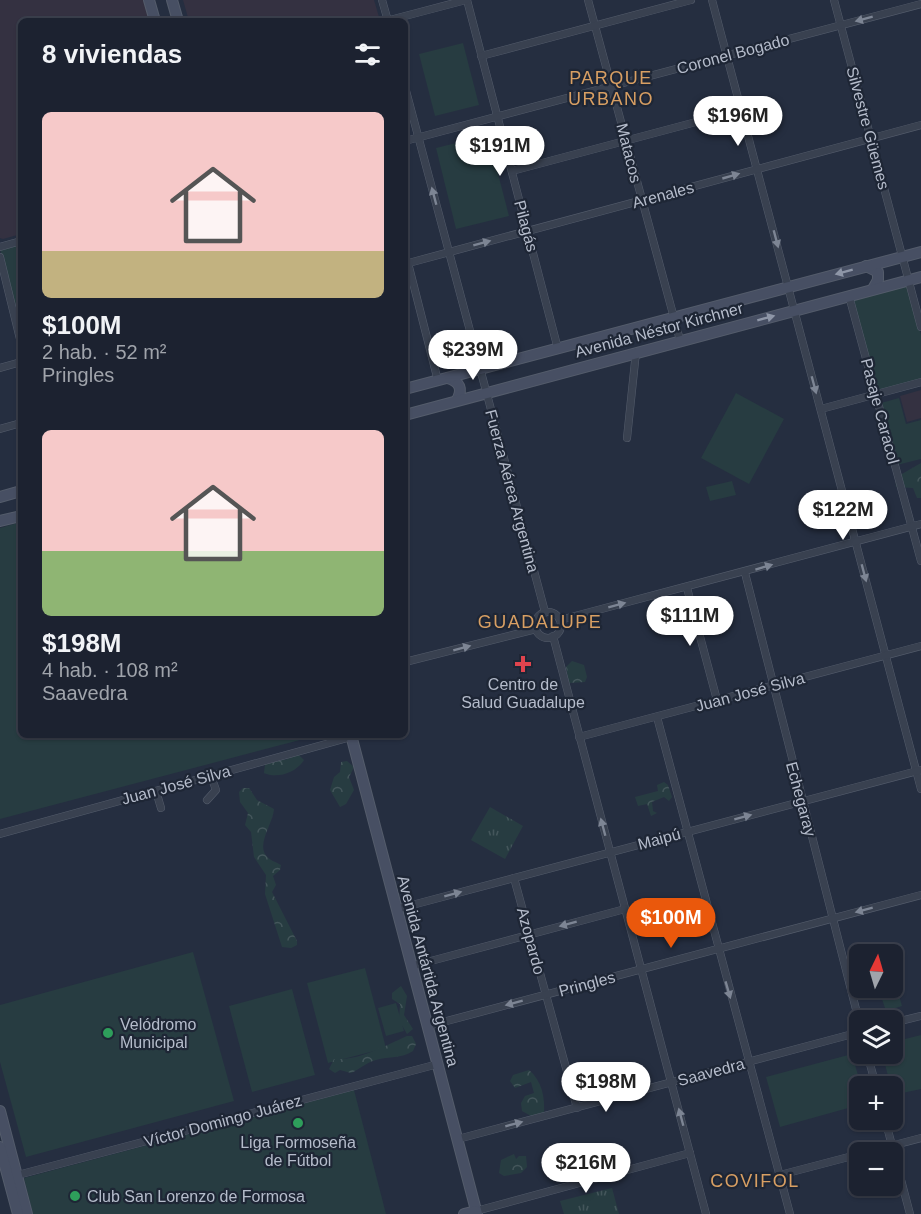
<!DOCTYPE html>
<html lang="es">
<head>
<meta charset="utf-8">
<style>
  :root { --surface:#1c2230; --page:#292f3c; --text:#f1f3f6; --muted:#a0a4ab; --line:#3a3f4c; --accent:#ea580c }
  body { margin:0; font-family:Arial,sans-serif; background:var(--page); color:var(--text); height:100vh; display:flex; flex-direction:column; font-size:22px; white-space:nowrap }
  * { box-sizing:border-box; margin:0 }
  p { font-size:20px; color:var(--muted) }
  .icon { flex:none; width:33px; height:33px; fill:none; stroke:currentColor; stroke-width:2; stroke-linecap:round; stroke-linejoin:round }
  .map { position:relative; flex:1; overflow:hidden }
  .drawer { position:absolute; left:18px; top:18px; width:390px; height:720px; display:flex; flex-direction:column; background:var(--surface); border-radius:9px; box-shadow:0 2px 4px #0004,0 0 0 2px var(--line) }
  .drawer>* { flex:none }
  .needle { width:39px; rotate:5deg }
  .fabs { position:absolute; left:849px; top:944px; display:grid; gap:12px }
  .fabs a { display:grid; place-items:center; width:54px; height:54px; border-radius:9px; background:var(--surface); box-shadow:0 2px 4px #0004,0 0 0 2px var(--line); font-size:30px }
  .price { position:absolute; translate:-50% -51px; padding:0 14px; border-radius:21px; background:#fff; color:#222; font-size:20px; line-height:39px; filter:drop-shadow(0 2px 3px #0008) }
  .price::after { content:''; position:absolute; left:50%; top:36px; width:18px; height:14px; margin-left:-9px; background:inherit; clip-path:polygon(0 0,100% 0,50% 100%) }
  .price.selected { background:var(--accent); color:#fff }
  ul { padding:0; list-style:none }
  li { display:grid; align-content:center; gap:12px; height:318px; padding:0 24px }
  li span { display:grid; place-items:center; height:186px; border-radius:9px; color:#555 }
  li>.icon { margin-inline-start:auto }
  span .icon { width:108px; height:108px; fill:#fffc; stroke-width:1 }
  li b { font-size:26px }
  h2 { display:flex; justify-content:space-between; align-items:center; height:72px; padding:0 24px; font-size:26px }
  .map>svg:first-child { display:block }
</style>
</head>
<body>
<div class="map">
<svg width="921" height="1214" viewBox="0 0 921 1214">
  <defs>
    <pattern id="forest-crowns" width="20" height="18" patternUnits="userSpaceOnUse" patternTransform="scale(1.5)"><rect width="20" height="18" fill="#273c41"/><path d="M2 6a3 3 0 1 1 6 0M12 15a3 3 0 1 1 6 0" fill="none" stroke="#44565b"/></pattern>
    <pattern id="park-tufts" width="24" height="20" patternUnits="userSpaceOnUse" patternTransform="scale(1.5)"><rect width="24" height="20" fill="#273c41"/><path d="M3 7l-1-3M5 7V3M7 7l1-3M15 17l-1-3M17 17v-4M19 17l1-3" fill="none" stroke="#44565b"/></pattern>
  </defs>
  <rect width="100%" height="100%" fill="#252e40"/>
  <g fill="#343141">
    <path d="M 0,0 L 145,0 L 151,21 L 21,21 L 21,234 L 3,239 L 0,238 Z"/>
    <path d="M 183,0 L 374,0 L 379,17 L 364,21 L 189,21 Z"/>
    <path d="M 921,390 L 921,418 L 907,422 L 900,396 Z"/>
  </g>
  <g fill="#273c41">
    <path d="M 463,43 L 479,105 L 435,116 L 419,54 Z"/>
    <path d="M 488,135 L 509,216 L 456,229 L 436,148 Z"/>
    <path d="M 21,244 L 21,336 L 0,249 Z"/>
    <path d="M 907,282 L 921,335 L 921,380 L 877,392 L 851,297 Z"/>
    <path d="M 736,393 L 784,419 L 749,484 L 701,458 Z"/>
    <path d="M 899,398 L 906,424 L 921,420 L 921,459 L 897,465 L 881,403 Z"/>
    <path d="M 732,481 L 736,495 L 710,501 L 706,487 Z"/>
    <path d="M 21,522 L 21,735 L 319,735 L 0,819 L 0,528 Z"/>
    <path d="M 193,952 L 234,1101 L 26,1157 L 0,1062 L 0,1005 Z"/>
    <path d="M 365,968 L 386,1048 L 328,1063 L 307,983 Z"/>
    <path d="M 893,974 L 902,1006 L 886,1011 L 878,987 L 892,987 Z"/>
    <path d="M 292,989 L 315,1075 L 252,1092 L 229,1006 Z"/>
    <path d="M 396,1003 L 404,1031 L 386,1036 L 378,1008 Z"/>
    <path d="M 921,1035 L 921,1089 L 893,1095 L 882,1053 L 892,1053 L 893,1042 Z"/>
    <path d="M 852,1054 L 861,1086 L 859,1105 L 780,1127 L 766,1077 Z"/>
    <path d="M 354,1090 L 386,1214 L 33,1214 L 24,1178 Z"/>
  </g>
  <g fill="url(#forest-crowns)">
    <path d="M 921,463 L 921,498 L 917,498 L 913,488 L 896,487 L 895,478 Z"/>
    <path d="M 572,661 L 584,665 L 587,677 L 585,682 L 569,683 L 566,667 Z"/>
    <path d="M 298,754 L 304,760 C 296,773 277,779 264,773 L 265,764 L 277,759 L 285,760 Z"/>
    <path d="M 347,761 L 354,767 L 349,777 L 354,790 L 346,804 L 340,807 L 330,790 L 334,777 L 340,772 L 341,762 Z"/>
    <path d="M 664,782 L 668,785 L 672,797 L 669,801 L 664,797 L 652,802 L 653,811 L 657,813 L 651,816 L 647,804 L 638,806 L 635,797 L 658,791 L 657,785 Z"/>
    <path d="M 243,788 L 249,788 L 257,800 L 274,809 C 273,823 258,842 265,854 C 268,860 276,862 281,865 L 280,870 L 273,876 L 276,885 L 272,892 L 297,941 L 297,945 L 291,948 L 282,947 L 265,894 L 266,875 L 254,857 L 251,832 L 245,825 L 248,813 L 240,802 L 239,792 Z"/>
    <path d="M 401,986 L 407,996 L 404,1015 L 413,1029 L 407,1034 L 399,1020 L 400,1004 L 392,999 L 392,993 Z"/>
    <path d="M 407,1036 L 412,1036 L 416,1044 L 413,1051 C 401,1059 389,1056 376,1060 C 365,1063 360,1069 351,1073 L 340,1070 L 335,1073 L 329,1069 L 334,1059 C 358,1061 385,1046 407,1036 Z"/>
    <path d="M 529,1070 C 542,1081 545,1097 544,1114 L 533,1117 L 522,1111 L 521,1103 L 525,1096 L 534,1093 L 531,1082 L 515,1088 L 510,1081 L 513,1075 Z"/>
    <path d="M 514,1154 L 516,1159 L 519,1156 L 526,1156 L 527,1167 L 521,1173 L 504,1176 L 499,1173 L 501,1160 Z"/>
  </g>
  <g fill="url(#park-tufts)">
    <path d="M 490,807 L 523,826 L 505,859 L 471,840 Z"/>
    <path d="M 612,1188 L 619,1214 L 564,1214 L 560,1201 Z"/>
  </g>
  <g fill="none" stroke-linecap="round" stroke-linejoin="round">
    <g stroke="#545c6b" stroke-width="8">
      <g id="street">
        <path d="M 382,0 L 388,21"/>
        <path d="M 467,0 L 558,349"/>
        <path d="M 588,0 L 680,340"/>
        <path d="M 712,0 L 921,789"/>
        <path d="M 834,0 L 921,327"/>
        <path d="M 386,21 L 466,0"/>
        <path d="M 481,56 L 691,0"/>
        <path d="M 405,87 L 545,612"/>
        <path d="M 405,141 L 921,4"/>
        <path d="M 512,171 L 741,110"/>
        <path d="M 0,247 L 21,241"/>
        <path d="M 0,257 L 21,343"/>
        <path d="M 408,263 L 438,381"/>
        <path d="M 405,264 L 921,125"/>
        <path d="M 849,296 L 921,561"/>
        <path d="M 0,368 L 21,362"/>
        <path d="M 821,409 L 921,382"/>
        <path d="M 0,429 L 21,423"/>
        <path d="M 627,438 L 636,352"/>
        <path d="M 745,573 L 860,1025"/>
        <path d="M 687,588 L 717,700"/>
        <circle cx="548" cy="625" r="13"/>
        <path d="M 560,620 L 921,524"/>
        <path d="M 553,636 L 706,1214"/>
        <path d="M 405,662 L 536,629"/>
        <path d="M 657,717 L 790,1214"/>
        <path d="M 579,737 L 921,646"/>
        <path d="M 156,791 L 161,808"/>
        <path d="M 207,800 L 216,790 L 211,776"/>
        <path d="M 0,834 L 351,737"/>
        <path d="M 514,878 L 577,1108"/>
        <path d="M 397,909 L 921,770"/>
        <path d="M 412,966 L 625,909"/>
        <path d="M 892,1023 L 921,1016"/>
        <path d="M 428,1026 L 921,895"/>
        <path d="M 867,1053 L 876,1086"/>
        <path d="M 885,1119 L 910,1214"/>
        <path d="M 458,1139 L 860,1032"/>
        <path d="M 868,1152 L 921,1138"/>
        <path d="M 780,1175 L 860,1154"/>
        <path d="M 14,1176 L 438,1064"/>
        <path d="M 476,1211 L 690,1153"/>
      </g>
    </g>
    <g stroke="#545c6b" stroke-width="12">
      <g id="secondary">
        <path d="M 149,0 L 155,21"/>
        <path d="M 172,0 L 178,21"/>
        <path d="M 866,266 L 878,272 L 878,280 L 873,289"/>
        <path d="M 448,378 C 460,382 463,389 457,400"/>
        <path d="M 405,389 L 921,252"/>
        <path d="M 405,415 L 921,277"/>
        <path d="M 0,497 L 21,491"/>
        <path d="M 0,521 L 21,516"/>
        <path d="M 351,735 L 477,1214"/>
        <path d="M 0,1111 L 27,1214"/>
        <path d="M 0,1147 L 18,1214"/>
        <path d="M 464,1214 L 476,1211"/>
      </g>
    </g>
    <use href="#street" stroke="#394150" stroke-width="7"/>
    <use href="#secondary" stroke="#474f63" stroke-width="10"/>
  </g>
  <defs><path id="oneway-solid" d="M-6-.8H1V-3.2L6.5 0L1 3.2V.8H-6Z" transform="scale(1.5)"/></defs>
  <g fill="#7d8594">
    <use href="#oneway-solid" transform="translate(864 19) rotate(165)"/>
    <use href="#oneway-solid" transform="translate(731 176) rotate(-16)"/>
    <use href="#oneway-solid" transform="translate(434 196) rotate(-105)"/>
    <use href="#oneway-solid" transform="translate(776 239) rotate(75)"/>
    <use href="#oneway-solid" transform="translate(482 243) rotate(-15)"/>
    <use href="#oneway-solid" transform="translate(814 385) rotate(75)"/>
    <use href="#oneway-solid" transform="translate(764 567) rotate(-17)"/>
    <use href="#oneway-solid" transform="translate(864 573) rotate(75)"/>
    <use href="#oneway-solid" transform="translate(617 605) rotate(-15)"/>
    <use href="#oneway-solid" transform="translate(462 648) rotate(-15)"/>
    <use href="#oneway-solid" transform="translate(743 817) rotate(-15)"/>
    <use href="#oneway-solid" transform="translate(603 827) rotate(-105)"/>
    <use href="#oneway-solid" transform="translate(453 894) rotate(-15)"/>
    <use href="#oneway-solid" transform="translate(864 910) rotate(165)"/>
    <use href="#oneway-solid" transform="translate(568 924) rotate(165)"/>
    <use href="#oneway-solid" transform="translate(728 990) rotate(74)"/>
    <use href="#oneway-solid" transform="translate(514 1003) rotate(165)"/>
    <use href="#oneway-solid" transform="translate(681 1117) rotate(-105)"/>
    <use href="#oneway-solid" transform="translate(514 1124) rotate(-15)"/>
  </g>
  <g fill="#8e96a7">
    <use href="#oneway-solid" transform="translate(844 272) rotate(165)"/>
    <use href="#oneway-solid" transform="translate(766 318) rotate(-15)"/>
  </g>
  <path fill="#e0444e" stroke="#1e2635" stroke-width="2" d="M520 655h6v6h6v6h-6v6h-6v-6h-6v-6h6z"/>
  <g fill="#2e9e5b" stroke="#1e2635" stroke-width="2">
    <circle cx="108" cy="1033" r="6"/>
    <circle cx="298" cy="1123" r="6"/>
    <circle cx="75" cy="1196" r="6"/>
  </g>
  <g text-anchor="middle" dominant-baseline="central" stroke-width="4.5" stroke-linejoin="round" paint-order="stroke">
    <g font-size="16" fill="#b5bccb" stroke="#1e2635">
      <text transform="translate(733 54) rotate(-15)">Coronel Bogado</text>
      <text transform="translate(868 128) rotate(75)">Silvestre Güemes</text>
      <text transform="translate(629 153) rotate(76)">Matacos</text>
      <text transform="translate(663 195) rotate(-15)">Arenales</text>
      <text transform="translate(526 226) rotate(75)">Pilagás</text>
      <text transform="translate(659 330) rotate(-15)">Avenida Néstor Kirchner</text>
      <text transform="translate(880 411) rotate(75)">Pasaje Caracol</text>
      <text transform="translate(512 491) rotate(75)">Fuerza Aérea Argentina</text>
      <text transform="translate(750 692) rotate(-15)">Juan José Silva</text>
      <text transform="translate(176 785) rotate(-15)">Juan José Silva</text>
      <text transform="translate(801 799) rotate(75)">Echegaray</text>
      <text transform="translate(659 839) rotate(-15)">Maipú</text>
      <text transform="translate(531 941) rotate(75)">Azopardo</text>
      <text transform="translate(428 971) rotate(75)">Avenida Antártida Argentina</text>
      <text transform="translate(587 984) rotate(-15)">Pringles</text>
      <text transform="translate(711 1072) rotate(-15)">Saavedra</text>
      <text transform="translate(223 1121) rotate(-15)">Víctor Domingo Juárez</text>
    </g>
    <g font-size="16" fill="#b5bccb" stroke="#1e2635">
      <text x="523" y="684">Centro de<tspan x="523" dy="18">Salud Guadalupe</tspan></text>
      <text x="120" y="1024" text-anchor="start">Velódromo<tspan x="120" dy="18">Municipal</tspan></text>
      <text x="298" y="1142">Liga Formoseña<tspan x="298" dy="18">de Fútbol</tspan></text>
      <text x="87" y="1196" text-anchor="start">Club San Lorenzo de Formosa</text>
    </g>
    <g font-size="18" letter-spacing="1.5" fill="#d89f63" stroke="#1e2635">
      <text x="611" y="78">PARQUE<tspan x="611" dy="21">URBANO</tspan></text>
      <text x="540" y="622">GUADALUPE</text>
      <text x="755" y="1181">COVIFOL</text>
    </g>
  </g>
</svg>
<div class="fabs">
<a><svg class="needle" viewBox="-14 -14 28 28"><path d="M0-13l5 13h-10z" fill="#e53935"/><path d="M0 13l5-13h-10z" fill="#a0a4ab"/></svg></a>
<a><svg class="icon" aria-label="layers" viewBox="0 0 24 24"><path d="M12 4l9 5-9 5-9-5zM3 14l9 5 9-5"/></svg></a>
<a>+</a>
<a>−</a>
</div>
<b class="price" style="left:738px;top:147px">$196M</b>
<b class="price" style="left:500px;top:177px">$191M</b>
<b class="price" style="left:473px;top:381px">$239M</b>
<b class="price" style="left:843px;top:541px">$122M</b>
<b class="price" style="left:690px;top:647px">$111M</b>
<b class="price selected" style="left:671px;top:949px">$100M</b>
<b class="price" style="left:606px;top:1113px">$198M</b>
<b class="price" style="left:586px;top:1194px">$216M</b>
<section class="drawer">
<h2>8 viviendas<svg class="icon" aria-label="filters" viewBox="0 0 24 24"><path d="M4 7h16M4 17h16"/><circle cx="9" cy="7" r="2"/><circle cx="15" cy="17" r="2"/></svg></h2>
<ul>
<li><span style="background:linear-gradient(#f6c9c9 75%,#c2b280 0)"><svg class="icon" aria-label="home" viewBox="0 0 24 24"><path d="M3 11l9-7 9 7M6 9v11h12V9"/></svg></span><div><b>$100M</b><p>2 hab. · 52 m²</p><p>Pringles</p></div></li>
<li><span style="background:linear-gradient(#f6c9c9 65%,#8fb573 0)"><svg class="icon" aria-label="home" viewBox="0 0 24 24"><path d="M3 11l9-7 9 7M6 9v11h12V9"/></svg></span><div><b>$198M</b><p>4 hab. · 108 m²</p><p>Saavedra</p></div></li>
</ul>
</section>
</div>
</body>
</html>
